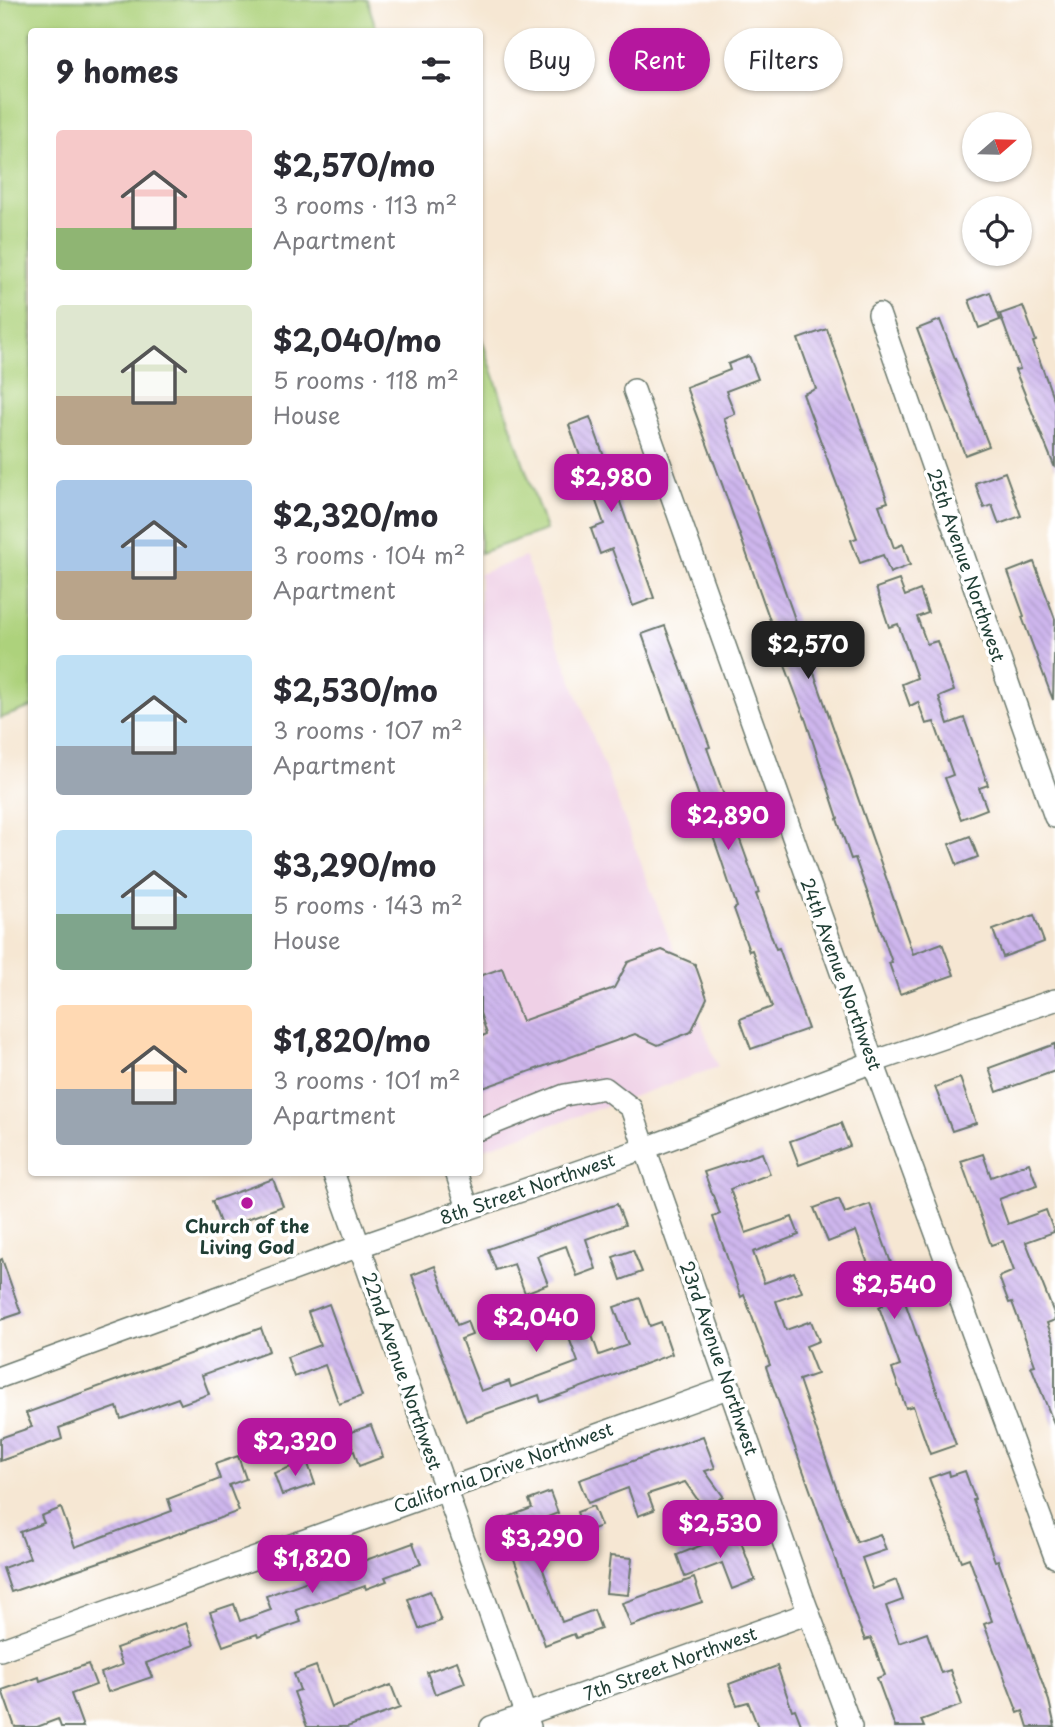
<!DOCTYPE html>
<html lang="en">
<head>
<meta charset="utf-8">
<style>
  :root { --surface:#fff; --page:#f2f2f3; --text:#2b2b33; --muted:#7c7c81; --accent:#b5179e }
  body { margin:0; font-family:"Playpen Sans",sans-serif; background:var(--page); color:var(--text); height:100vh; display:flex; flex-direction:column; font-size:26px; white-space:nowrap }
  * { box-sizing:border-box; margin:0 }
  p { font-size:23px; color:var(--muted) }
  .icon { flex:none; width:38px; height:38px; fill:none; stroke:currentColor; stroke-width:2; stroke-linecap:round; stroke-linejoin:round }
  .map { position:relative; flex:1; overflow:hidden }
  .side { position:absolute; left:28px; top:28px; width:455px; height:1148px; display:flex; flex-direction:column; background:var(--surface); border-radius:7px; box-shadow:0 2px 5px #0004 }
  .side>* { flex:none }
  .guide { position:absolute; left:504px; top:28px; width:444px; height:63px; display:flex; gap:14px }
  .needle { width:46px; rotate:70deg }
  .buttons { position:absolute; left:962px; top:112px; display:grid; gap:14px }
  .buttons a { display:grid; place-items:center; width:70px; height:70px; border-radius:50%; background:var(--surface); box-shadow:0 2px 5px #0004; font-size:35px }
  .price { position:absolute; translate:-50% -60px; padding:0 16px; border-radius:14px; background:var(--accent); color:#fff; font-size:23px; line-height:46px; filter:drop-shadow(0 2px 4px #0008) }
  .price::after { content:''; position:absolute; left:50%; top:42px; width:21px; height:16px; margin-left:-10px; background:inherit; clip-path:polygon(0 0,100% 0,50% 100%) }
  .price.current { background:#222; color:#fff }
  ul { padding:0; list-style:none }
  li { display:flex; align-items:center; gap:21px; height:175px; padding:0 28px }
  li span { display:grid; place-items:center; flex:none; width:196px; height:140px; border-radius:7px; color:#555 }
  li>.icon { margin-inline-start:auto }
  span .icon { width:84px; height:84px; fill:#fffc; stroke-width:1 }
  li b { font-size:30px }
  h2 { display:flex; justify-content:space-between; align-items:center; height:84px; padding:0 28px; font-size:30px }
  .tag { padding:0 24px; border-radius:32px; background:var(--surface); box-shadow:0 2px 5px #0004; font-size:24px; line-height:63px }
  .tag.current { background:var(--accent); color:#fff }
  .map>svg:first-child { display:block }
</style>
</head>
<body>
<div class="map">
<svg width="1055" height="1727" viewBox="0 0 1055 1727">
  <defs>
    <pattern id="building-back-hatch" width="6" height="6" patternUnits="userSpaceOnUse" patternTransform="scale(1.75)"><rect width="6" height="6" fill="#ceb6ed"/><path d="M-1 5l2 2M0 0l6 6M5-1l2 2" fill="none" stroke="#b09dcc"/></pattern>
  </defs>
  <rect width="100%" height="100%" fill="#fff"/>
  <filter id="ink" filterUnits="userSpaceOnUse"><feTurbulence type="fractalNoise" baseFrequency=".0143" numOctaves="2"/><feDisplacementMap in="SourceGraphic" scale="14" xChannelSelector="R" yChannelSelector="G"/><feConvolveMatrix kernelMatrix="1 2 1 2 8 2 1 2 1" color-interpolation-filters="sRGB"/></filter>
  <filter id="wash" filterUnits="userSpaceOnUse"><feTurbulence type="fractalNoise" baseFrequency=".00686" numOctaves="4" result="noise"/><feDisplacementMap in="SourceGraphic" scale="28" xChannelSelector="R" yChannelSelector="G"/><feGaussianBlur stdDeviation="1.57" result="paint"/><feColorMatrix in="noise" values="0 0 0 0 0 0 0 0 0 0 0 0 0 0 0 0 0 1.4 0 .05"/><feComposite in="paint" operator="in"/></filter>
  <g filter="url(#wash)">
    <rect width="100%" height="100%" fill="#f6e7d3"/>
    <path fill="#efd0e6" d="M 525,557 L 718,1067 L 480,1150 L 480,574 Z"/>
    <g fill="#add27b" stroke="#668858" stroke-width="2">
      <path d="M 0,0 L 367,0 L 377,31 L 32,32 L 32,707 L 0,718 Z"/>
      <path d="M 480,334 L 546,530 L 480,553 Z"/>
    </g>
    <g id="blocks">
      <g fill="url(#building-back-hatch)">
        <path d="M 990,292 L 1000,320 L 979,328 L 969,300 Z"/>
        <path d="M 1023,306 L 1036,341 L 1033,342 L 1055,403 L 1055,468 L 1015,370 L 1020,369 L 1000,314 Z"/>
        <path d="M 940,320 L 989,446 L 965,455 L 917,329 Z"/>
        <path d="M 827,329 L 888,502 L 879,505 L 894,548 L 903,544 L 910,565 L 890,573 L 883,555 L 860,563 L 851,540 L 857,538 L 803,394 L 816,389 L 798,339 Z"/>
        <path d="M 749,356 L 758,379 L 726,391 L 735,414 L 724,418 L 913,954 L 942,943 L 954,975 L 900,994 L 889,963 L 892,962 L 855,858 L 851,859 L 837,819 L 838,818 L 806,721 L 770,626 L 772,626 L 722,484 L 686,387 L 730,370 L 728,364 Z"/>
        <path d="M 590,417 L 654,598 L 633,606 L 612,549 L 600,554 L 591,529 L 604,524 L 569,425 Z"/>
        <path d="M 1005,472 L 1021,516 L 999,524 L 992,505 L 984,508 L 975,483 Z"/>
        <path d="M 1034,562 L 1055,619 L 1053,700 L 1022,617 L 1024,616 L 1008,572 Z"/>
        <path d="M 899,580 L 905,596 L 920,590 L 928,613 L 917,617 L 927,644 L 937,641 L 954,691 L 939,697 L 948,724 L 964,718 L 988,785 L 979,788 L 987,809 L 961,819 L 945,778 L 953,775 L 934,722 L 926,724 L 918,702 L 910,706 L 902,684 L 917,678 L 898,624 L 889,627 L 876,588 Z"/>
        <path d="M 665,626 L 710,747 L 707,748 L 759,893 L 756,894 L 776,949 L 779,948 L 808,1029 L 751,1049 L 740,1019 L 772,1007 L 752,950 L 749,951 L 734,909 L 737,907 L 721,859 L 642,634 Z"/>
        <path d="M 970,836 L 978,857 L 957,865 L 949,844 Z"/>
        <path d="M 1034,915 L 1044,942 L 1003,957 L 993,930 Z"/>
        <path d="M 662,950 L 695,964 L 707,998 L 691,1032 L 658,1045 L 635,1034 L 480,1089 L 480,1037 L 487,1034 L 480,1013 L 480,976 L 502,968 L 522,1021 L 614,988 L 628,962 Z"/>
        <path d="M 1055,1044 L 1055,1071 L 997,1092 L 989,1068 Z"/>
        <path d="M 960,1078 L 976,1123 L 952,1131 L 935,1087 Z"/>
        <path d="M 841,1123 L 850,1146 L 799,1165 L 790,1141 Z"/>
        <path d="M 762,1153 L 770,1174 L 730,1189 L 746,1233 L 792,1217 L 799,1235 L 753,1252 L 764,1283 L 794,1272 L 802,1292 L 776,1301 L 786,1330 L 811,1321 L 819,1341 L 806,1346 L 817,1374 L 799,1380 L 839,1496 L 857,1542 L 880,1534 L 886,1550 L 862,1558 L 873,1589 L 896,1580 L 903,1600 L 886,1606 L 899,1643 L 927,1633 L 941,1673 L 950,1670 L 962,1705 L 921,1720 L 924,1727 L 895,1727 L 877,1678 L 885,1675 L 871,1638 L 865,1640 L 858,1623 L 766,1367 L 770,1365 L 744,1295 L 741,1297 L 713,1217 L 720,1214 L 704,1172 Z"/>
        <path d="M 983,1154 L 991,1177 L 1029,1163 L 1037,1185 L 999,1199 L 1008,1224 L 1046,1210 L 1054,1232 L 1026,1242 L 1055,1316 L 1055,1320 L 1047,1323 L 1055,1344 L 1055,1426 L 1031,1366 L 1035,1365 L 1012,1302 L 1009,1303 L 999,1277 L 1014,1271 L 1003,1241 L 991,1245 L 961,1161 Z"/>
        <path d="M 273,1179 L 283,1206 L 222,1228 L 212,1201 Z"/>
        <path d="M 839,1199 L 845,1213 L 870,1204 L 956,1445 L 930,1454 L 913,1406 L 906,1408 L 892,1369 L 900,1366 L 879,1307 L 883,1305 L 856,1231 L 828,1242 L 814,1208 Z"/>
        <path d="M 617,1204 L 625,1225 L 586,1239 L 596,1269 L 577,1276 L 566,1246 L 537,1256 L 548,1284 L 525,1293 L 514,1264 L 496,1270 L 488,1249 Z"/>
        <path d="M 633,1250 L 642,1272 L 621,1280 L 613,1257 Z"/>
        <path d="M 2,1259 L 21,1313 L 0,1320 L 0,1260 Z"/>
        <path d="M 435,1266 L 457,1325 L 467,1321 L 472,1335 L 461,1339 L 481,1391 L 509,1381 L 511,1387 L 578,1362 L 569,1338 L 590,1330 L 599,1355 L 628,1345 L 614,1307 L 640,1298 L 650,1326 L 661,1322 L 672,1354 L 541,1402 L 539,1395 L 466,1421 L 412,1275 Z"/>
        <path d="M 329,1304 L 362,1396 L 339,1404 L 325,1365 L 294,1377 L 287,1357 L 320,1345 L 308,1312 Z"/>
        <path d="M 261,1328 L 269,1351 L 202,1375 L 209,1394 L 181,1404 L 178,1398 L 121,1419 L 117,1407 L 59,1428 L 62,1439 L 0,1461 L 0,1438 L 32,1427 L 26,1413 Z"/>
        <path d="M 371,1425 L 383,1457 L 359,1466 L 348,1433 Z"/>
        <path d="M 703,1436 L 715,1468 L 705,1471 L 723,1496 L 705,1510 L 685,1482 L 648,1494 L 654,1510 L 638,1516 L 628,1488 L 588,1503 L 579,1480 Z"/>
        <path d="M 238,1456 L 246,1479 L 229,1485 L 239,1511 L 123,1554 L 11,1592 L 3,1568 L 30,1558 L 20,1532 L 44,1523 L 41,1516 L 61,1508 L 75,1547 L 172,1511 L 168,1499 L 220,1479 L 215,1464 Z"/>
        <path d="M 307,1461 L 315,1484 L 282,1495 L 274,1473 Z"/>
        <path d="M 949,1471 L 950,1476 L 965,1471 L 975,1499 L 973,1500 L 995,1561 L 998,1560 L 1049,1701 L 1055,1727 L 1028,1727 L 1023,1711 L 1018,1713 L 984,1624 L 992,1621 L 969,1558 L 961,1561 L 929,1478 Z"/>
        <path d="M 550,1492 L 558,1513 L 527,1525 L 562,1622 L 594,1610 L 601,1629 L 576,1638 L 574,1634 L 545,1645 L 500,1520 L 532,1508 L 529,1500 Z"/>
        <path d="M 593,1506 L 601,1526 L 584,1532 L 577,1512 Z"/>
        <path d="M 737,1531 L 755,1580 L 732,1589 L 722,1563 L 685,1577 L 677,1555 Z"/>
        <path d="M 413,1543 L 421,1564 L 385,1577 L 387,1581 L 366,1589 L 365,1586 L 296,1610 L 301,1622 L 258,1637 L 257,1634 L 223,1646 L 210,1612 L 234,1604 L 240,1621 L 271,1610 L 266,1596 Z"/>
        <path d="M 610,1556 L 632,1558 L 628,1595 L 606,1593 Z"/>
        <path d="M 694,1578 L 702,1602 L 631,1626 L 622,1603 Z"/>
        <path d="M 430,1591 L 441,1621 L 419,1629 L 408,1599 Z"/>
        <path d="M 186,1623 L 194,1645 L 146,1663 L 152,1677 L 108,1692 L 101,1673 L 122,1665 L 116,1648 Z"/>
        <path d="M 457,1661 L 465,1683 L 435,1694 L 427,1672 Z"/>
        <path d="M 88,1664 L 96,1685 L 71,1694 L 83,1727 L 61,1727 L 58,1719 L 37,1727 L 15,1727 L 2,1690 L 39,1677 L 40,1681 Z"/>
        <path d="M 316,1666 L 331,1707 L 391,1685 L 400,1708 L 347,1727 L 307,1727 L 294,1692 L 300,1690 L 294,1674 Z"/>
        <path d="M 777,1666 L 792,1710 L 795,1709 L 802,1727 L 758,1727 L 748,1702 L 737,1705 L 729,1684 Z"/>
      </g>
    </g>
  </g>
  <g filter="url(#ink)">
    <use href="#blocks" fill-opacity="0" stroke="#6a786c" stroke-width="2"/>
    <g fill="none" stroke-linecap="round" stroke-linejoin="round">
      <g stroke="#6a786c" stroke-width="24">
        <g id="minor">
          <path d="M 879,314 L 1055,817"/>
          <path d="M 634,390 L 873,1062 L 1055,1557"/>
          <path d="M 480,1129 L 565,1095 L 605,1088 L 631,1108 L 802,1595 L 851,1727"/>
          <path d="M 333,1172 L 530,1727"/>
          <path d="M 456,1172 L 468,1208"/>
          <path d="M 0,1377 L 337,1254 L 646,1148 L 873,1062 L 1055,1000"/>
          <path d="M 0,1650 L 730,1387"/>
          <path d="M 491,1727 L 809,1613"/>
        </g>
      </g>
      <use href="#minor" stroke="#fff" stroke-width="21"/>
    </g>
  </g>
  <circle fill="#b5179e" stroke="#fff" stroke-width="2.5" cx="247" cy="1203" r="7"/>
  <g text-anchor="middle" dominant-baseline="central" stroke-width="7" stroke-linejoin="round" paint-order="stroke">
    <g font-size="18" fill="#1f3d34" stroke="#fff">
      <text transform="translate(967 565) rotate(71)">25th Avenue Northwest</text>
      <text transform="translate(842 974) rotate(70)">24th Avenue Northwest</text>
      <text transform="translate(527 1188) rotate(-19)">8th Street Northwest</text>
      <text transform="translate(720 1358) rotate(71)">23rd Avenue Northwest</text>
      <text transform="translate(403 1371) rotate(71)">22nd Avenue Northwest</text>
      <text transform="translate(503 1467) rotate(-20)">California Drive Northwest</text>
      <text transform="translate(670 1663) rotate(-20)">7th Street Northwest</text>
    </g>
    <g font-size="18" font-weight="bold" fill="#1f3d34" stroke="#fff">
      <text x="247" y="1225">Church of the<tspan x="247" dy="21">Living God</tspan></text>
    </g>
  </g>
</svg>
<div class="buttons">
<a><svg class="needle" viewBox="-14 -14 28 28"><path d="M0-13l5 13h-10z" fill="#e53935"/><path d="M0 13l5-13h-10z" fill="#7c7c81"/></svg></a>
<a><svg class="icon" aria-label="locate" viewBox="0 0 24 24"><circle cx="12" cy="12" r="6"/><path d="M12 2v4M12 18v4M2 12h4M18 12h4"/></svg></a>
</div>
<b class="price" style="left:611px;top:514px">$2,980</b>
<b class="price current" style="left:808px;top:681px">$2,570</b>
<b class="price" style="left:728px;top:852px">$2,890</b>
<b class="price" style="left:894px;top:1321px">$2,540</b>
<b class="price" style="left:536px;top:1354px">$2,040</b>
<b class="price" style="left:295px;top:1478px">$2,320</b>
<b class="price" style="left:720px;top:1560px">$2,530</b>
<b class="price" style="left:542px;top:1575px">$3,290</b>
<b class="price" style="left:312px;top:1595px">$1,820</b>
<div class="guide">
<a class="tag">Buy</a>
<a class="tag current">Rent</a>
<a class="tag">Filters</a>
</div>
<section class="side">
<h2>9 homes<svg class="icon" aria-label="filters" viewBox="0 0 24 24"><path d="M4 7h16M4 17h16"/><circle cx="9" cy="7" r="2"/><circle cx="15" cy="17" r="2"/></svg></h2>
<ul>
<li><span style="background:linear-gradient(#f6c9c9 70%,#8fb573 0)"><svg class="icon" aria-label="home" viewBox="0 0 24 24"><path d="M3 11l9-7 9 7M6 9v11h12V9"/></svg></span><div><b>$2,570/mo</b><p>3 rooms · 113 m²</p><p>Apartment</p></div></li>
<li><span style="background:linear-gradient(#dfe7d0 65%,#b9a48a 0)"><svg class="icon" aria-label="home" viewBox="0 0 24 24"><path d="M3 11l9-7 9 7M6 9v11h12V9"/></svg></span><div><b>$2,040/mo</b><p>5 rooms · 118 m²</p><p>House</p></div></li>
<li><span style="background:linear-gradient(#a9c7e8 65%,#b9a48a 0)"><svg class="icon" aria-label="home" viewBox="0 0 24 24"><path d="M3 11l9-7 9 7M6 9v11h12V9"/></svg></span><div><b>$2,320/mo</b><p>3 rooms · 104 m²</p><p>Apartment</p></div></li>
<li><span style="background:linear-gradient(#bfe0f5 65%,#9aa5b1 0)"><svg class="icon" aria-label="home" viewBox="0 0 24 24"><path d="M3 11l9-7 9 7M6 9v11h12V9"/></svg></span><div><b>$2,530/mo</b><p>3 rooms · 107 m²</p><p>Apartment</p></div></li>
<li><span style="background:linear-gradient(#bfe0f5 60%,#7fa58c 0)"><svg class="icon" aria-label="home" viewBox="0 0 24 24"><path d="M3 11l9-7 9 7M6 9v11h12V9"/></svg></span><div><b>$3,290/mo</b><p>5 rooms · 143 m²</p><p>House</p></div></li>
<li><span style="background:linear-gradient(#ffd9b3 60%,#9aa5b1 0)"><svg class="icon" aria-label="home" viewBox="0 0 24 24"><path d="M3 11l9-7 9 7M6 9v11h12V9"/></svg></span><div><b>$1,820/mo</b><p>3 rooms · 101 m²</p><p>Apartment</p></div></li>
</ul>
</section>
</div>
</body>
</html>
